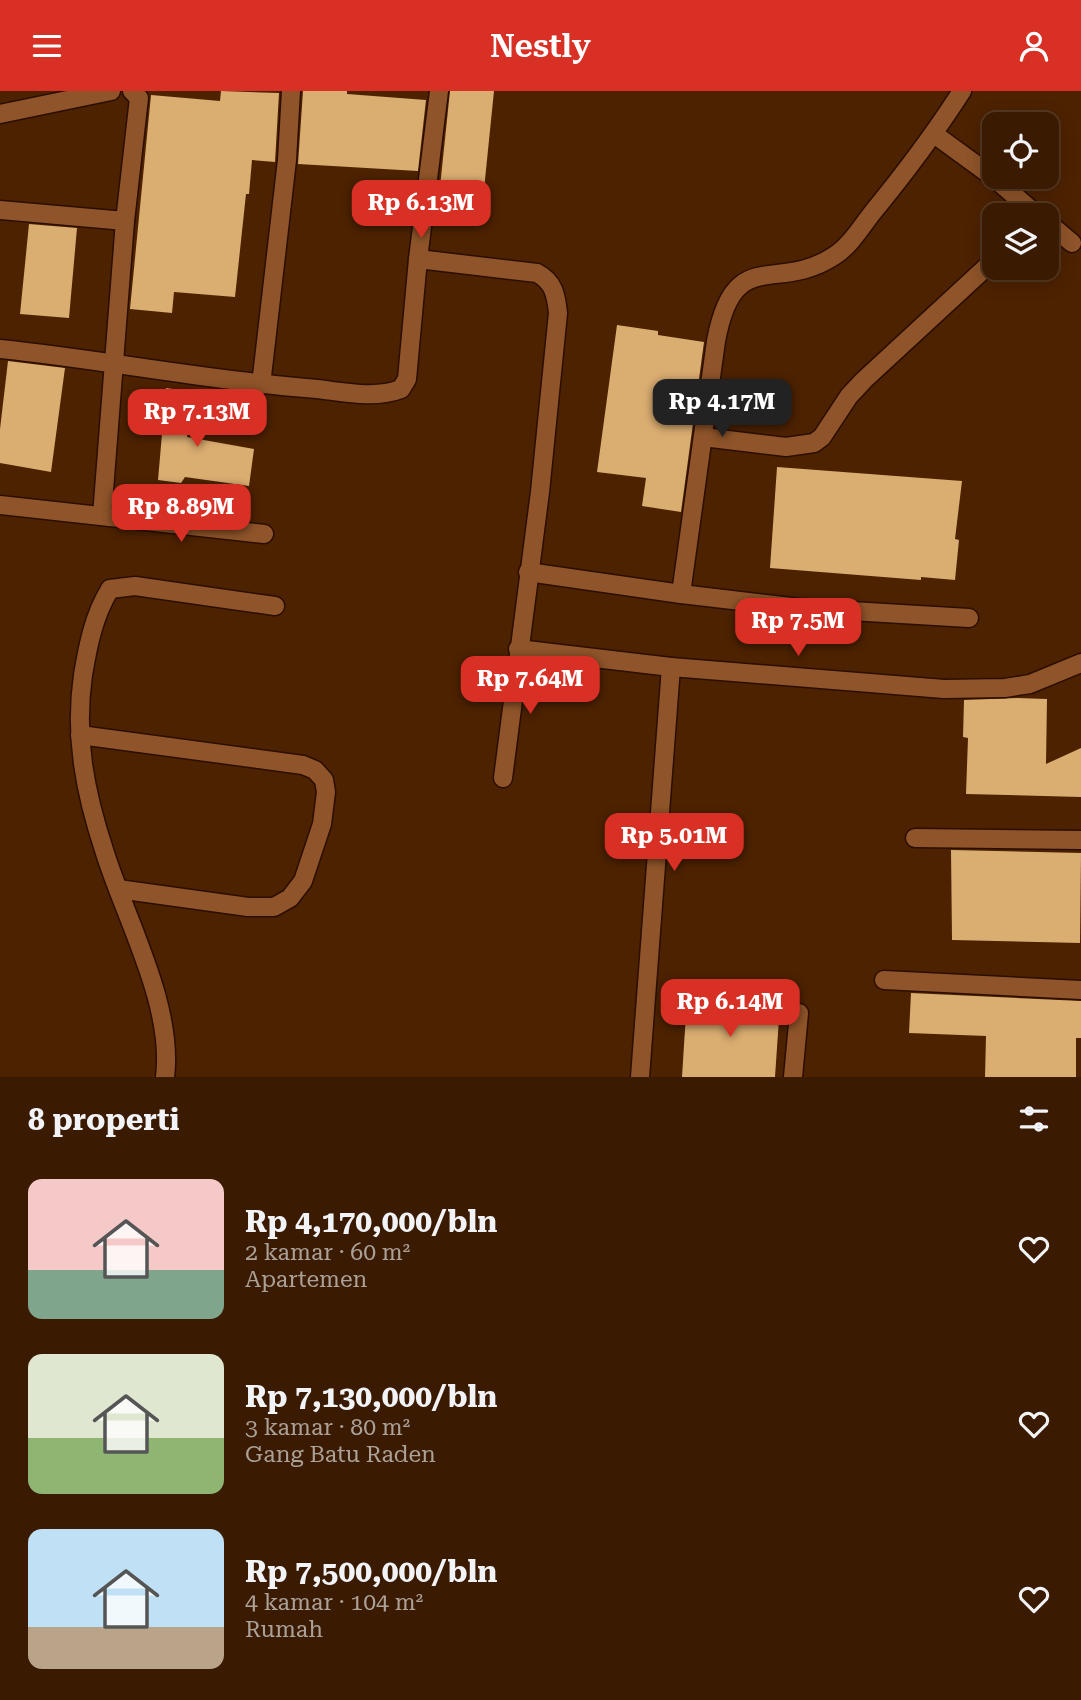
<!DOCTYPE html>
<html lang="id">
<head>
<meta charset="utf-8">
<style>
  :root { --surface:#3a1a00; --page:#45270f; --text:#f1f3f6; --muted:#aba199; --line:#543822; --accent:#d93025 }
  body { margin:0; font-family:"Roboto Serif",serif; background:var(--page); color:var(--text); height:100vh; display:flex; flex-direction:column; font-size:26px; white-space:nowrap }
  * { box-sizing:border-box; margin:0 }
  p { font-size:23px; color:var(--muted) }
  .icon { flex:none; width:38px; height:38px; fill:none; stroke:currentColor; stroke-width:2; stroke-linecap:round; stroke-linejoin:round }
  .map { position:relative; height:986px; overflow:hidden }
  .panel { display:flex; flex-direction:column; background:var(--surface); flex:1 }
  .panel>* { flex:none }
  .buttons { position:absolute; left:982px; top:21px; display:grid; gap:14px }
  .buttons a { display:grid; place-items:center; width:77px; height:77px; border-radius:14px; background:var(--surface); box-shadow:0 4px 18px #0003,0 0 0 2px var(--line); font-size:35px }
  .price { position:absolute; translate:-50% -60px; padding:0 16px; border-radius:14px; background:var(--accent); color:#fff; font-size:23px; line-height:46px; filter:drop-shadow(0 2px 4px #0008) }
  .price::after { content:''; position:absolute; left:50%; top:42px; width:21px; height:16px; margin-left:-10px; background:inherit; clip-path:polygon(0 0,100% 0,50% 100%) }
  .price.active { background:#222; color:#fff }
  ul { padding:0; list-style:none }
  li { display:flex; align-items:center; gap:21px; height:175px; padding:0 28px }
  li span { display:grid; place-items:center; flex:none; width:196px; height:140px; border-radius:14px; color:#555 }
  li>.icon { margin-inline-start:auto }
  span .icon { width:84px; height:84px; fill:#fffc; stroke-width:1 }
  li b { font-size:30px }
  h2 { display:flex; justify-content:space-between; align-items:center; height:84px; padding:0 28px; font-size:30px }
  header { display:flex; justify-content:space-between; align-items:center; height:91px; padding:0 28px; background:var(--accent); color:#fff; font-size:32px; font-weight:600 }
  .map>svg:first-child { display:block }
</style>
</head>
<body>
<header><svg class="icon" aria-label="menu" viewBox="0 0 24 24"><path d="M4 6h16M4 12h16M4 18h16"/></svg>Nestly<svg class="icon" aria-label="person" viewBox="0 0 24 24"><circle cx="12" cy="8" r="4"/><path d="M4 21q1-7 8-7t8 7"/></svg></header>
<div class="map">
<svg width="1081" height="986" viewBox="0 0 1081 986">
  <rect width="100%" height="100%" fill="#4d2200"/>
  <g fill="#daad71">
    <path d="M 221,0 L 279,2 L 275,71 L 252,69 L 249,103 L 246,103 L 235,206 L 174,201 L 172,222 L 130,218 L 151,4 L 220,10 Z"/>
    <path d="M 303,0 L 347,0 L 347,3 L 426,9 L 418,80 L 298,73 Z"/>
    <path d="M 450,0 L 494,0 L 482,118 L 438,115 Z"/>
    <path d="M 29,133 L 77,137 L 69,227 L 20,223 Z"/>
    <path d="M 617,234 L 658,240 L 658,244 L 704,251 L 681,421 L 642,415 L 646,387 L 597,381 Z"/>
    <path d="M 8,270 L 65,277 L 51,381 L 0,372 L 0,338 Z"/>
    <path d="M 166,297 L 193,301 L 187,346 L 254,358 L 249,395 L 185,386 L 181,392 L 158,389 Z"/>
    <path d="M 777,376 L 962,390 L 955,448 L 959,449 L 955,489 L 921,486 L 921,489 L 770,477 Z"/>
    <path d="M 1017,607 L 1047,608 L 1046,673 L 1081,657 L 1081,706 L 966,703 L 968,647 L 963,646 L 964,609 Z"/>
    <path d="M 951,759 L 1081,762 L 1080,852 L 952,849 Z"/>
    <path d="M 911,902 L 1081,910 L 1081,947 L 1076,947 L 1076,986 L 985,986 L 986,945 L 909,942 Z"/>
    <path d="M 687,907 L 780,913 L 775,986 L 682,986 Z"/>
  </g>
  <g fill="none" stroke-linecap="round" stroke-linejoin="round">
    <g stroke="#2b0e00" stroke-width="21">
      <g id="street">
        <path d="M 0,23 L 111,0"/>
        <path d="M 934,43 L 993,86 L 1037,124"/>
        <path d="M 0,119 L 125,130"/>
        <path d="M 1046,130 L 1072,152"/>
        <path d="M 418,168 L 439,0"/>
        <path d="M 0,258 C 106,269 211,290 317,298 C 344,301 375,308 401,298 L 407,288 L 418,168 L 537,182 C 554,191 556,204 558,222 L 540,401 L 503,687"/>
        <path d="M 261,294 L 287,69 L 291,0"/>
        <path d="M 703,346 L 786,356 L 814,352 L 822,346 L 849,305 L 864,289 L 994,169"/>
        <path d="M 0,414 L 264,443"/>
        <path d="M 102,425 L 125,130 L 139,7 L 132,0"/>
        <path d="M 528,481 L 681,503 L 800,517 L 969,527"/>
        <path d="M 681,503 L 716,250 C 734,153 776,203 834,165 C 850,155 861,136 873,121 C 905,82 935,42 962,0"/>
        <path d="M 518,558 L 671,576 L 944,598 L 1005,597 L 1030,593 L 1081,572"/>
        <path d="M 80,644 L 303,674 L 315,679 L 324,689 L 326,701 L 322,733 L 303,790 L 290,807 L 274,816 L 248,816 L 118,798"/>
        <path d="M 915,747 L 1081,749"/>
        <path d="M 884,889 L 1081,899"/>
        <path d="M 165,986 C 174,915 126,829 105,762 C 85,702 74,646 83,584 C 88,554 94,524 110,498 L 135,495 L 275,515"/>
        <path d="M 640,986 L 671,576"/>
        <path d="M 793,986 L 799,922"/>
      </g>
    </g>
    <use href="#street" stroke="#8f5429" stroke-width="18"/>
  </g>
</svg>
<div class="buttons">
<a><svg class="icon" aria-label="locate" viewBox="0 0 24 24"><circle cx="12" cy="12" r="6"/><path d="M12 2v4M12 18v4M2 12h4M18 12h4"/></svg></a>
<a><svg class="icon" aria-label="layers" viewBox="0 0 24 24"><path d="M12 4l9 5-9 5-9-5zM3 14l9 5 9-5"/></svg></a>
</div>
<b class="price" style="left:421px;top:149px">Rp 6.13M</b>
<b class="price active" style="left:722px;top:348px">Rp 4.17M</b>
<b class="price" style="left:197px;top:358px">Rp 7.13M</b>
<b class="price" style="left:181px;top:453px">Rp 8.89M</b>
<b class="price" style="left:798px;top:567px">Rp 7.5M</b>
<b class="price" style="left:530px;top:625px">Rp 7.64M</b>
<b class="price" style="left:674px;top:782px">Rp 5.01M</b>
<b class="price" style="left:730px;top:948px">Rp 6.14M</b>
</div>
<section class="panel">
<h2>8 properti<svg class="icon" aria-label="filters" viewBox="0 0 24 24"><path d="M4 7h16M4 17h16"/><circle cx="9" cy="7" r="2"/><circle cx="15" cy="17" r="2"/></svg></h2>
<ul>
<li><span style="background:linear-gradient(#f6c9c9 65%,#7fa58c 0)"><svg class="icon" aria-label="home" viewBox="0 0 24 24"><path d="M3 11l9-7 9 7M6 9v11h12V9"/></svg></span><div><b>Rp 4,170,000/bln</b><p>2 kamar · 60 m²</p><p>Apartemen</p></div><svg class="icon" aria-label="heart" viewBox="0 0 24 24"><path d="M12 20l-8-8c-3-5 5-10 8-4 3-6 11-1 8 4z"/></svg></li>
<li><span style="background:linear-gradient(#dfe7d0 60%,#8fb573 0)"><svg class="icon" aria-label="home" viewBox="0 0 24 24"><path d="M3 11l9-7 9 7M6 9v11h12V9"/></svg></span><div><b>Rp 7,130,000/bln</b><p>3 kamar · 80 m²</p><p>Gang Batu Raden</p></div><svg class="icon" aria-label="heart" viewBox="0 0 24 24"><path d="M12 20l-8-8c-3-5 5-10 8-4 3-6 11-1 8 4z"/></svg></li>
<li><span style="background:linear-gradient(#bfe0f5 70%,#b9a48a 0)"><svg class="icon" aria-label="home" viewBox="0 0 24 24"><path d="M3 11l9-7 9 7M6 9v11h12V9"/></svg></span><div><b>Rp 7,500,000/bln</b><p>4 kamar · 104 m²</p><p>Rumah</p></div><svg class="icon" aria-label="heart" viewBox="0 0 24 24"><path d="M12 20l-8-8c-3-5 5-10 8-4 3-6 11-1 8 4z"/></svg></li>
</ul>
</section>
</body>
</html>
